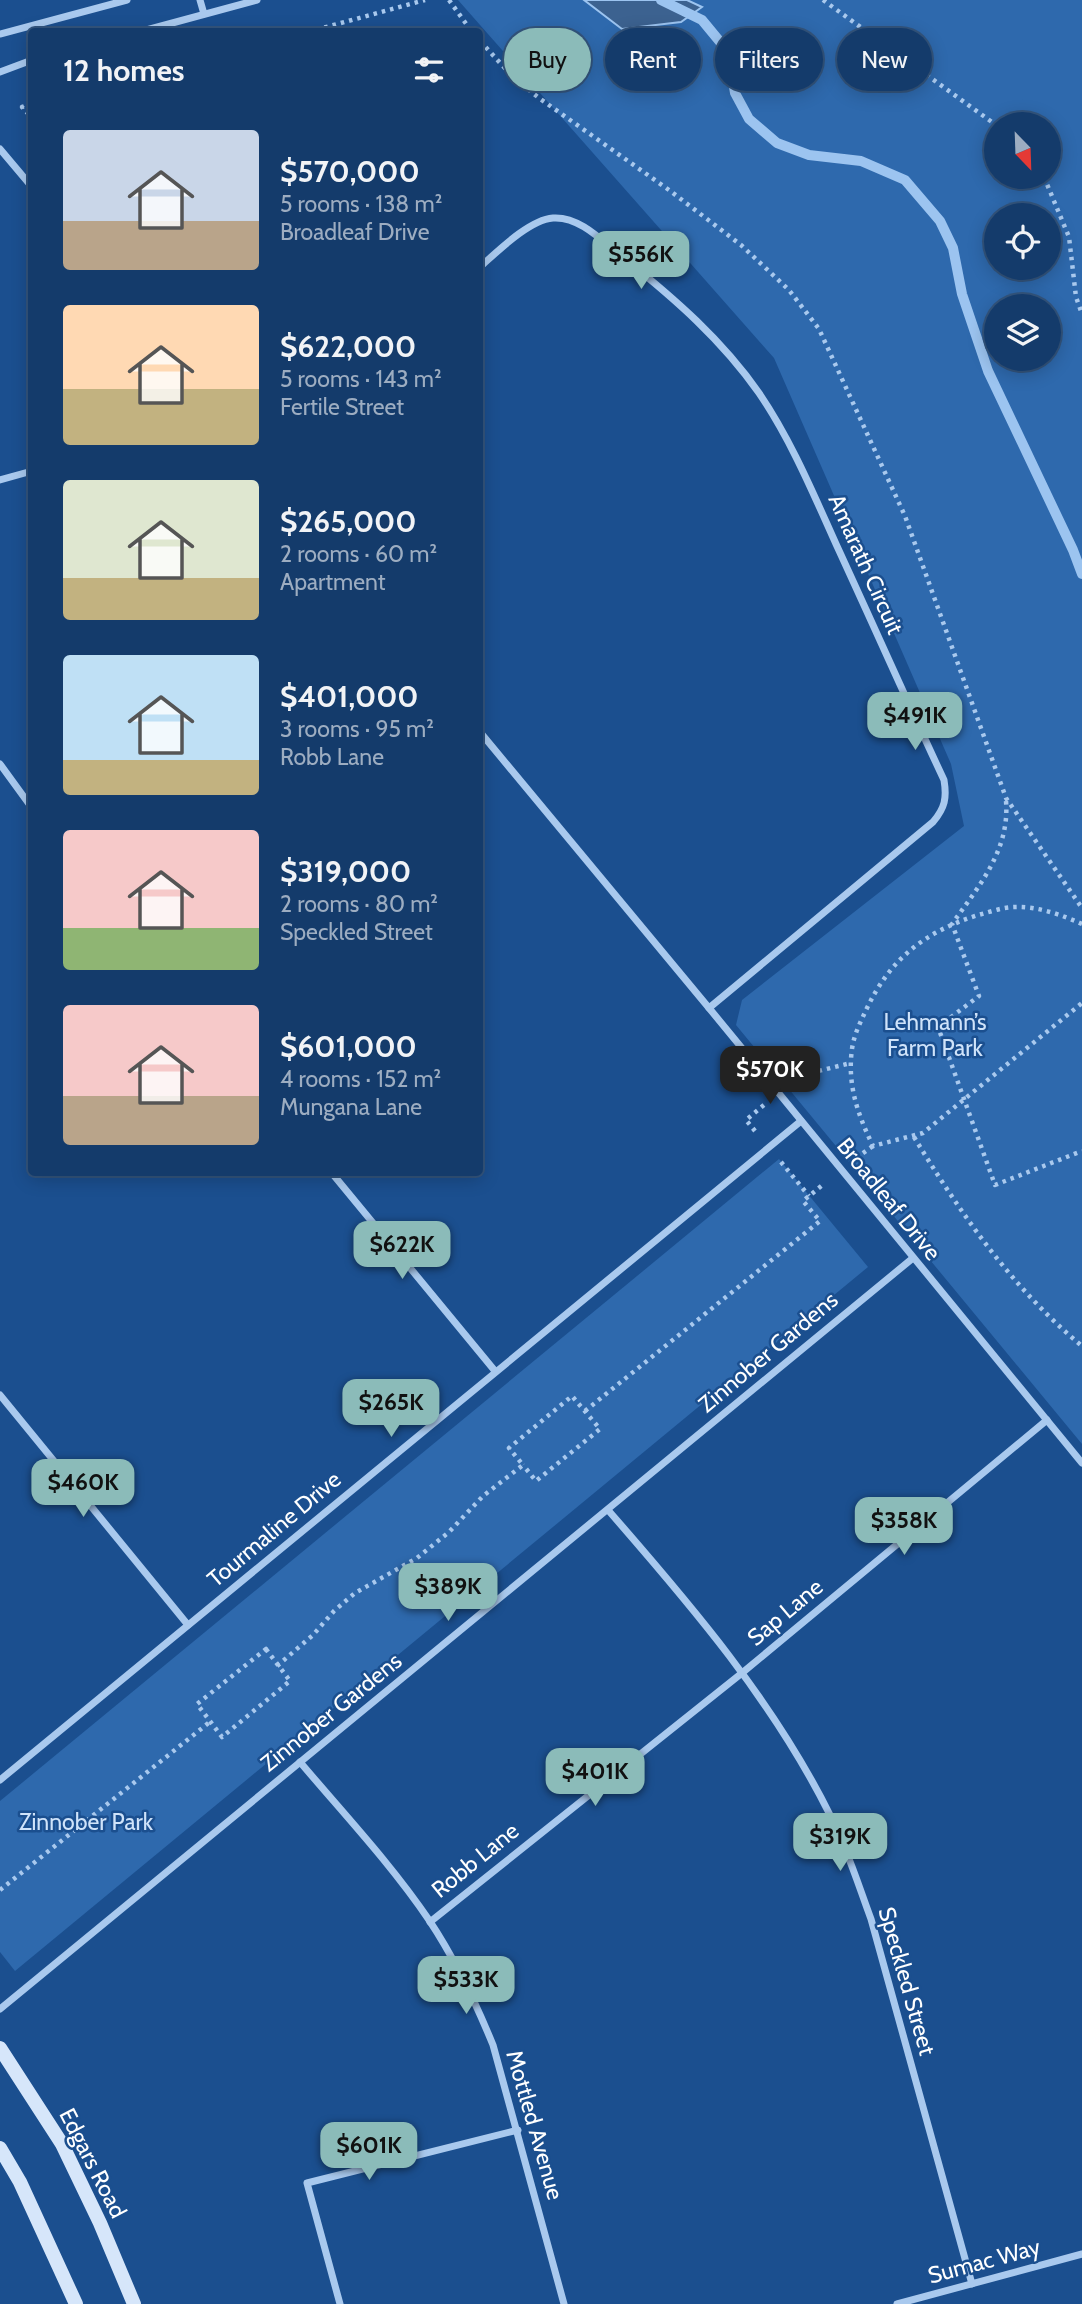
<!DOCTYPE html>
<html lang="en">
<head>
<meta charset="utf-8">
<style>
  :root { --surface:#143b6b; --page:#214673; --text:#f1f3f6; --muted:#9dadc1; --line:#33557e; --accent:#8bbbb9 }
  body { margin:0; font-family:Cabin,sans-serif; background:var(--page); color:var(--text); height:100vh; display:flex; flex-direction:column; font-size:26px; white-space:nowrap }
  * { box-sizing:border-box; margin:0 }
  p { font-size:23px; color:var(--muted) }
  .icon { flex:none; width:38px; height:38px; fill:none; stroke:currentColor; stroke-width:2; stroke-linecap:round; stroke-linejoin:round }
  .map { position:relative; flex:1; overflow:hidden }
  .panel { position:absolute; left:28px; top:28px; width:455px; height:1148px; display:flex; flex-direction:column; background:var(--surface); border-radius:7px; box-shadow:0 4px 18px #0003,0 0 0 2px var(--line) }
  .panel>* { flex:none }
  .banner { position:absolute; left:504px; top:28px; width:472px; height:63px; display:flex; gap:14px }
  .needle { width:46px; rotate:157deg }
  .tools { position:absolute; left:984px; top:112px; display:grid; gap:14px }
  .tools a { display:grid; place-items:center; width:77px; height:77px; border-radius:50%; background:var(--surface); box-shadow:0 4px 18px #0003,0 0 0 2px var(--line); font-size:35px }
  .price { position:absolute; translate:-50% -60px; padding:0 16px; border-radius:14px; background:var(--accent); color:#111; font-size:23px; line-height:46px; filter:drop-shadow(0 2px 4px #0008) }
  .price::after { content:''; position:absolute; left:50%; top:42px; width:21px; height:16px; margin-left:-10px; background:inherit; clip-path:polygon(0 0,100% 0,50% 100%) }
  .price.selected { background:#222; color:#fff }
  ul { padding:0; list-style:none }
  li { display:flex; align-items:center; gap:21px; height:175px; padding:0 35px }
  li span { display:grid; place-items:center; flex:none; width:196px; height:140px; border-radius:7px; color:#555 }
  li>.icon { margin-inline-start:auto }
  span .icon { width:84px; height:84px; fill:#fffc; stroke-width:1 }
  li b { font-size:30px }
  h2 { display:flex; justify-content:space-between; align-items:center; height:84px; padding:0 35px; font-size:30px }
  .tag { padding:0 24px; border-radius:32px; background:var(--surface); box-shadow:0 4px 18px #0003,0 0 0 2px var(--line); font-size:24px; line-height:63px }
  .tag.selected { background:var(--accent); color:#111 }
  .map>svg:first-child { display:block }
</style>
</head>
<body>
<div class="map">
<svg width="1082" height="2304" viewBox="0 0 1082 2304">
  <rect width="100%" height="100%" fill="#1b4f8f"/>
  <g fill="#2e69ad" fill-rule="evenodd">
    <path d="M 458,0 L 1082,0 L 1082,1444 L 736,1025 L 742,1000 L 964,826 L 951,764 L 774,358 ZM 996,124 L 1048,124 L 1048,177 L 996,177 ZM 996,215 L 1048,215 L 1048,268 L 996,268 ZM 996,306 L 1048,306 L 1048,359 L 996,359 Z"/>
    <path d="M 779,1159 L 868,1267 L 15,1971 L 0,1952 L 0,1801 Z"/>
  </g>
  <path fill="#3c6290" stroke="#9cc4f0" stroke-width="2" d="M 584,0 L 687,0 L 702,7 L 681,22 L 622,29 Z"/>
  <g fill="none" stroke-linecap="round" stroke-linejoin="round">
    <path stroke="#9cc4f0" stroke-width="10" d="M 661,0 L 702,20 L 721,43 L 730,64 L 735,93 L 749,119 L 777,143 L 809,155 L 861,161 L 905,180 L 940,221 L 953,248 L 962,294 L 988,371 L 1073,550 L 1082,574"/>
    <g stroke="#a9c9ee" stroke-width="4.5" stroke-dasharray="3.5 5" stroke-linecap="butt">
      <path d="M 449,0 L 472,32"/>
      <path d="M 823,0 L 996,125"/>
      <path d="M 308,32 L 425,0"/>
      <path d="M 480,41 L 513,77 L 539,98 L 669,190 L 741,245 L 789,290 L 819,329 L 905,516 L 1006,798 L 1082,908"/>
      <path d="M 32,104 L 22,107 L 32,118"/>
      <path d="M 1044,177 L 1069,237 L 1076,297 L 1082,314"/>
      <path d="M 1006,801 C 1010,850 979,886 952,924 L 979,996 L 938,1027 L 995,1185 L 1082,1151"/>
      <path d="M 1082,924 C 1062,915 1037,906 1015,907 C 1003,907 990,912 978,915 C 925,932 891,958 867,1008 C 861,1021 854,1034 852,1049 C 847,1085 858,1115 873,1146 L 923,1133 L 1082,1003"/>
      <path d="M 795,1080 L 806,1074 L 851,1063"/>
      <path d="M 755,1131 L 746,1120 L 764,1105"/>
      <path d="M 914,1137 C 961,1214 1012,1288 1082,1346"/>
      <path d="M 856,1158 L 873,1146"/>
      <path d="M 781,1162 L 809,1196"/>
      <path d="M 585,1411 L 820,1221 L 803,1201 L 825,1183"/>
      <path d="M 266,1649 L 290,1681 L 222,1737 L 197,1704 Z"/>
      <path d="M 277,1666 L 313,1635 L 334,1611 L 355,1593 L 417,1558 L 449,1532 L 483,1496 L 523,1465 L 509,1448 L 572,1396 L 600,1429 L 536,1481 L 523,1465"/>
      <path d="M 0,1890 L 211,1721"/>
    </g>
    <g stroke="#a9c9ee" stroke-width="7">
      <path d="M 200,0 L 204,14"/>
      <path d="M 139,32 L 257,0"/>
      <path d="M 0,34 L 127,0"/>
      <path d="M 0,72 L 32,60"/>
      <path d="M 0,149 L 32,187"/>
      <path d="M 480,267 C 498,251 529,220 553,218 C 581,216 605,244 625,259 C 675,299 722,340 759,393 C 791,440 813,493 836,544 C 872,622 907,701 944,780 C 947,798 945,808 933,822 L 709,1008"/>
      <path d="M 0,480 L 32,471"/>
      <path d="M 480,732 L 709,1008 L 1082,1463"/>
      <path d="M 0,764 L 32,808"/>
      <path d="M 331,1172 L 495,1371"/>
      <path d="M 0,1395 L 188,1625"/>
      <path d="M 608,1510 C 691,1605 774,1702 830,1815 C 847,1848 858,1884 871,1919 L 972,2284"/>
      <path d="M 300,1762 C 344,1814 391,1864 429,1920 C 455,1959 475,2001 493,2045 L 564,2304"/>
      <path d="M 0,1780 L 801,1121"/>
      <path d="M 430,1922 L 742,1673 L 1047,1420"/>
      <path d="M 0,2009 L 913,1258"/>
      <path d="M 340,2304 L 307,2183 L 518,2130"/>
      <path d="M 897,2304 L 1082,2254"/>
    </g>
    <g stroke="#d6e6fa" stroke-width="14">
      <path d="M 0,2048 L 62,2144 L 100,2223 L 134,2304"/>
      <path d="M 0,2148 L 20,2182 L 76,2304"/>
    </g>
  </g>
  <g text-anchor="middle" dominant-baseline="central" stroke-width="5" stroke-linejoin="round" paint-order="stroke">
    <g font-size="23" fill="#fff" stroke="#1b4f8f">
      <text transform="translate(866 564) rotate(66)">Amarath Circuit</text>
      <text transform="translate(889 1199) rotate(51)">Broadleaf Drive</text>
      <text transform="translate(768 1352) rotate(-40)">Zinnober Gardens</text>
      <text transform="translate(274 1529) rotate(-40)">Tourmaline Drive</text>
      <text transform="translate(785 1612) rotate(-40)">Sap Lane</text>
      <text transform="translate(331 1712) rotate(-39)">Zinnober Gardens</text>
      <text transform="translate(475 1860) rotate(-39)">Robb Lane</text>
      <text transform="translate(907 1981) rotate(74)">Speckled Street</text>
      <text transform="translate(535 2125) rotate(74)">Mottled Avenue</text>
      <text transform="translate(93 2163) rotate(63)">Edgars Road</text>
      <text transform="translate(984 2261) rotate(-15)">Sumac Way</text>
    </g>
    <g font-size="23" fill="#cfe3fa" stroke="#1b4f8f">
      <text x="935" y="1022">Lehmann’s<tspan x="935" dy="26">Farm Park</tspan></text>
      <text x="86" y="1822">Zinnober Park</text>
    </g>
  </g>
</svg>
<div class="tools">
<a><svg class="needle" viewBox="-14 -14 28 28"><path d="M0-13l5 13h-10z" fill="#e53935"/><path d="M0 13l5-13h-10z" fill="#9dadc1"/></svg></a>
<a><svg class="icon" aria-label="locate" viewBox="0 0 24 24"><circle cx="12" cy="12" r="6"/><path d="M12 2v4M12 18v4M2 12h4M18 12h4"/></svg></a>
<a><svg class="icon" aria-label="layers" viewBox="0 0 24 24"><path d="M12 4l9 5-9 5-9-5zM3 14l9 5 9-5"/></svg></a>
</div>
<b class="price" style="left:641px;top:291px">$556K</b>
<b class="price" style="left:915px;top:752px">$491K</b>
<b class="price selected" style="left:770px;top:1106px">$570K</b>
<b class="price" style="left:402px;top:1281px">$622K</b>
<b class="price" style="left:391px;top:1439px">$265K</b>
<b class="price" style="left:83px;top:1519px">$460K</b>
<b class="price" style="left:904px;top:1557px">$358K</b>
<b class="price" style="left:448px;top:1623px">$389K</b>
<b class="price" style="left:595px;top:1808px">$401K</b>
<b class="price" style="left:840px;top:1873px">$319K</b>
<b class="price" style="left:466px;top:2016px">$533K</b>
<b class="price" style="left:369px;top:2182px">$601K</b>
<div class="banner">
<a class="tag selected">Buy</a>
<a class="tag">Rent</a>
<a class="tag">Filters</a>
<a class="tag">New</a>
</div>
<section class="panel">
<h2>12 homes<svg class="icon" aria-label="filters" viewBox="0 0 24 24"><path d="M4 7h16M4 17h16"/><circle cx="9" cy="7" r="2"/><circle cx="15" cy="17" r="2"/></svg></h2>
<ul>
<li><span style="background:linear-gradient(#c9d6e8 65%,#b9a48a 0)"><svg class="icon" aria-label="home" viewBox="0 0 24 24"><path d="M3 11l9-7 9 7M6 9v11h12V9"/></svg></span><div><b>$570,000</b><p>5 rooms · 138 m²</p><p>Broadleaf Drive</p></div></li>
<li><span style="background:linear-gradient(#ffd9b3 60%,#c2b280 0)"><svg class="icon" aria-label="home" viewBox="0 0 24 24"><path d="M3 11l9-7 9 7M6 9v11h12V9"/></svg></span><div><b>$622,000</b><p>5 rooms · 143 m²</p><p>Fertile Street</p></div></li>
<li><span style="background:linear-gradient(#dfe7d0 70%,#c2b280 0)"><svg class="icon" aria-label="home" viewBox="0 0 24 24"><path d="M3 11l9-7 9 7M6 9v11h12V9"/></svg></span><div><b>$265,000</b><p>2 rooms · 60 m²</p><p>Apartment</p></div></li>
<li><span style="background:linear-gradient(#bfe0f5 75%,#c2b280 0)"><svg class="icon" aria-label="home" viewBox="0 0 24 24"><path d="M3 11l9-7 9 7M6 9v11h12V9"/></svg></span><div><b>$401,000</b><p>3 rooms · 95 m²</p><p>Robb Lane</p></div></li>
<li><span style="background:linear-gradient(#f6c9c9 70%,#8fb573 0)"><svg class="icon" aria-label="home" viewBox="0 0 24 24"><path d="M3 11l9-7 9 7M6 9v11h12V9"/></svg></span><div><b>$319,000</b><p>2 rooms · 80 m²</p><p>Speckled Street</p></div></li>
<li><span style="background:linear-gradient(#f6c9c9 65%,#b9a48a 0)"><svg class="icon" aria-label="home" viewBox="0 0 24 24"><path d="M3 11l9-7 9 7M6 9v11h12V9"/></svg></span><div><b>$601,000</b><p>4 rooms · 152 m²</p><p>Mungana Lane</p></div></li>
</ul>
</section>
</div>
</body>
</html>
